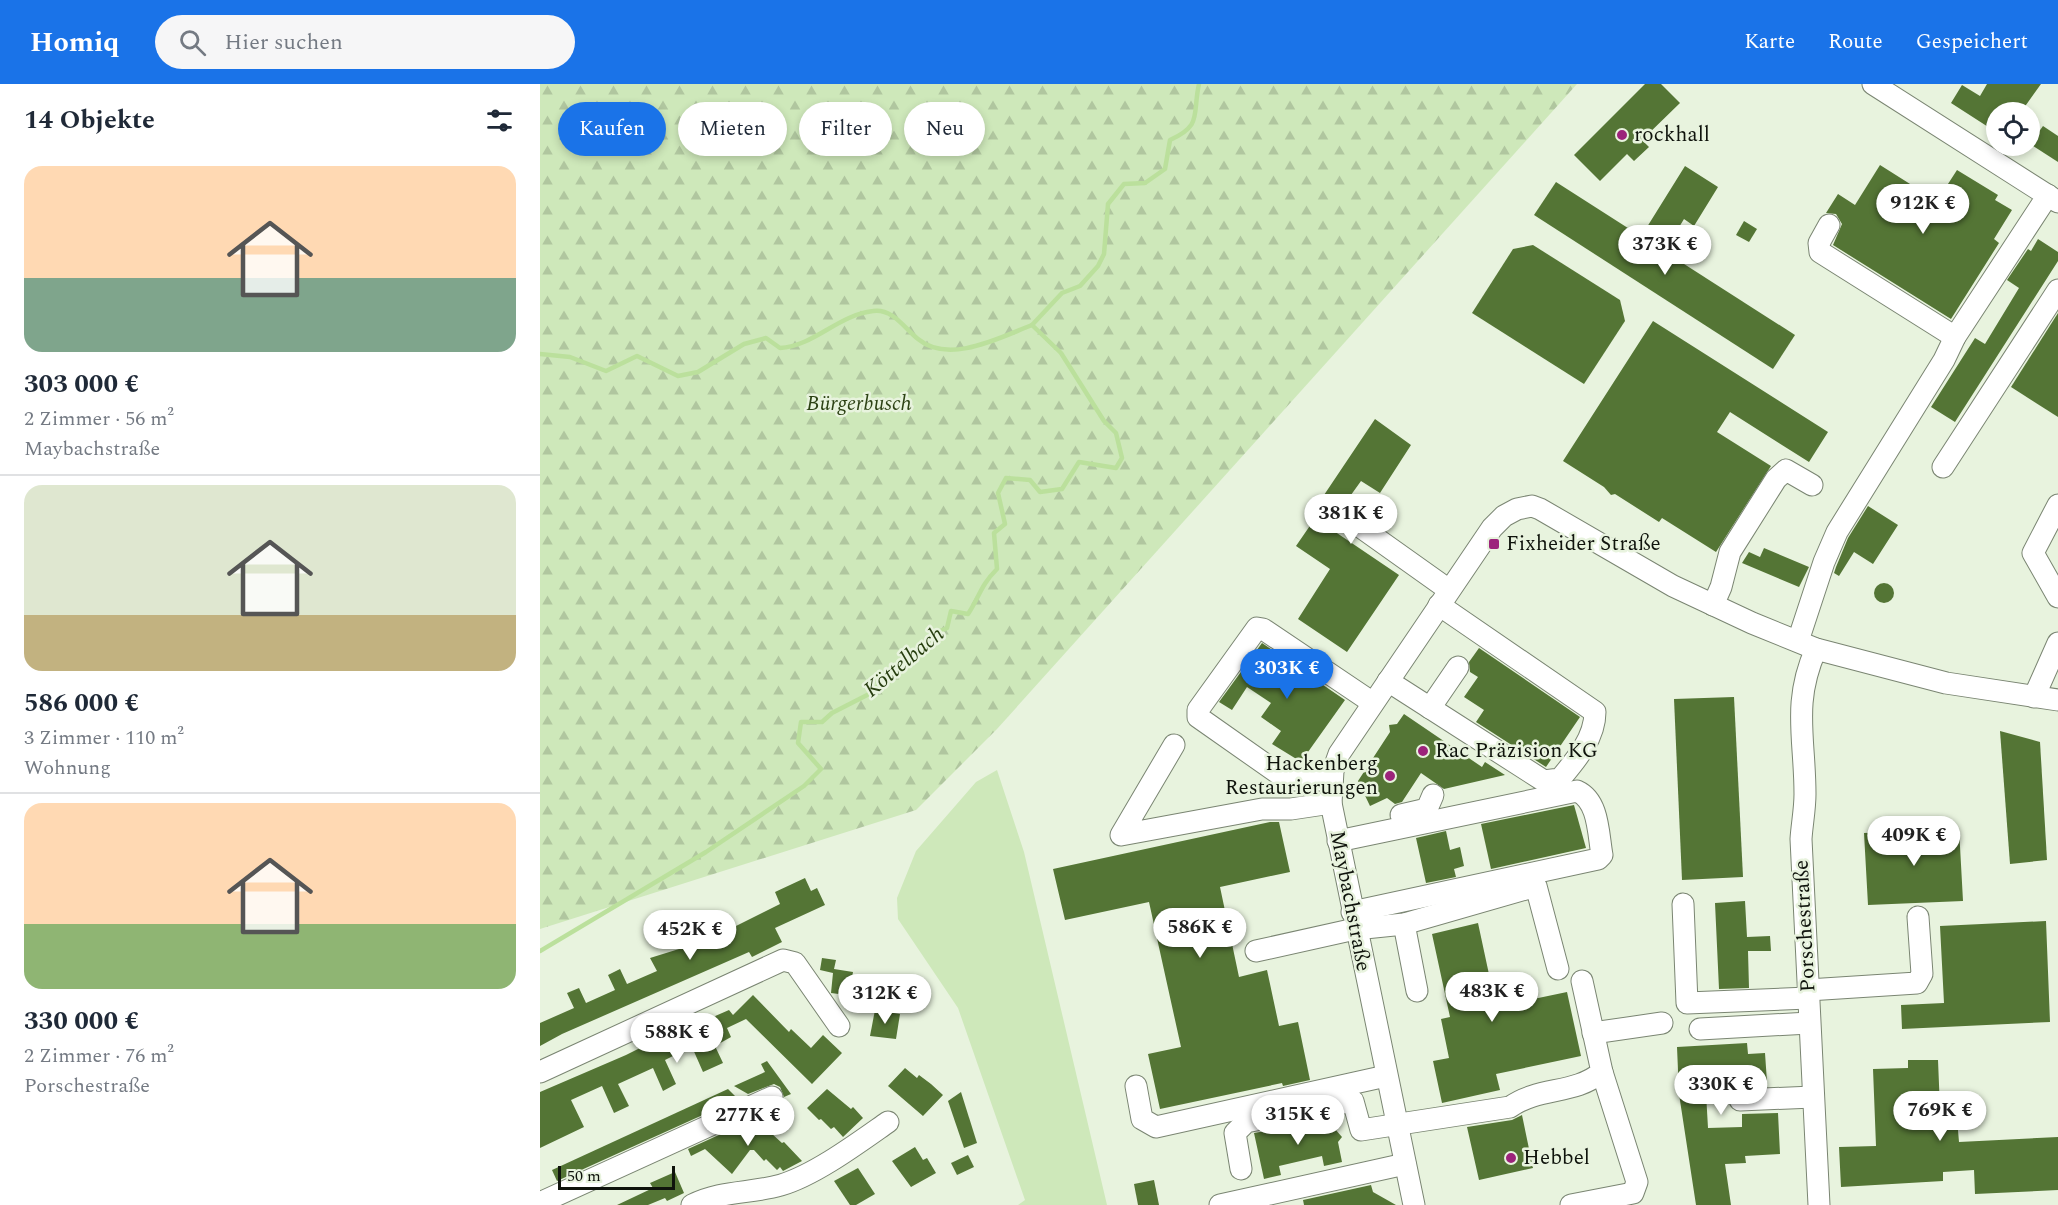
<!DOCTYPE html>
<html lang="de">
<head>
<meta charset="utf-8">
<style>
  :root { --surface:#fff; --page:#f6f6f7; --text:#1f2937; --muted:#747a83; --line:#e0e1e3; --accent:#1a73e8 }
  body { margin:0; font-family:Spectral,serif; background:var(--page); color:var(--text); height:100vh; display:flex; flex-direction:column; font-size:22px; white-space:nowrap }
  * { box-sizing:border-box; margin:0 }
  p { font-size:20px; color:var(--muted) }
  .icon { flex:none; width:33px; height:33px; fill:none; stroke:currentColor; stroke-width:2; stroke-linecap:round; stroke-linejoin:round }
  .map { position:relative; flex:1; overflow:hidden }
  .panel { display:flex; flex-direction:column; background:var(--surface); width:540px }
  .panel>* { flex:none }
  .top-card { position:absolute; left:18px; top:18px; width:570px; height:54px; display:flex; gap:12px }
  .controls { position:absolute; left:1446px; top:18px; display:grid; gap:12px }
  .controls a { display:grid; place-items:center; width:54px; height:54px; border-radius:50%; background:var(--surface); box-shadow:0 3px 9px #0003; font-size:30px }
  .scale { position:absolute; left:18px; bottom:15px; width:117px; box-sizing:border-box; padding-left:6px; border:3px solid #0f130c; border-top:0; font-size:16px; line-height:21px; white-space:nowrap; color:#0f130c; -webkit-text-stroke:4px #e8f3de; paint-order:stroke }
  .price { position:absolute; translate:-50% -51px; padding:0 14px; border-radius:21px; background:#fff; color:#222; font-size:20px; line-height:39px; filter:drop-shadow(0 2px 3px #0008) }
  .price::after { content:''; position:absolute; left:50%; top:36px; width:18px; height:14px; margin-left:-9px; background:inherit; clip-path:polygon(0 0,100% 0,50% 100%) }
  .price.active { background:var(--accent); color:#fff }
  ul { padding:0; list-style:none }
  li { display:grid; align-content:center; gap:12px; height:318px; padding:0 24px }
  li+li { border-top:2px solid var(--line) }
  li span { display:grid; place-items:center; height:186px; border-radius:18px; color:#555 }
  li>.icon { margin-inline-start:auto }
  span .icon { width:108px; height:108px; fill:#fffc; stroke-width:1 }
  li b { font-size:26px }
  h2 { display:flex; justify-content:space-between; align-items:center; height:72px; padding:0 24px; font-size:26px }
  .chip { padding:0 21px; border-radius:27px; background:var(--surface); box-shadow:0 3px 9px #0003; font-size:21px; line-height:54px }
  .chip.active { background:var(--accent); color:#fff }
  header { display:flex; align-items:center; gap:36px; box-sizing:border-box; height:84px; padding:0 30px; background:var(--accent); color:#fff }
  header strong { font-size:28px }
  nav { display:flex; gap:33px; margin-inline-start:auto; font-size:21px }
  .search { width:420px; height:54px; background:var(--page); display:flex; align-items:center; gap:15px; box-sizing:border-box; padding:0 21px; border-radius:33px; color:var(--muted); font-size:22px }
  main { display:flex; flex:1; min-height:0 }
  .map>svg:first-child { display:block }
</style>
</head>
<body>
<header>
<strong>Homiq</strong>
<div class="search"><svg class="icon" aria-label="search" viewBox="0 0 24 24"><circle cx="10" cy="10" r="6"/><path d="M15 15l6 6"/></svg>Hier suchen</div>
<nav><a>Karte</a><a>Route</a><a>Gespeichert</a></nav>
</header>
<main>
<section class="panel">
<h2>14 Objekte<svg class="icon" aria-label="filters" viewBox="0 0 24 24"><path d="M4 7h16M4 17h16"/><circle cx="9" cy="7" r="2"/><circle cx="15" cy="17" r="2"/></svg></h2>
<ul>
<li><span style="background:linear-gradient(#ffd9b3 60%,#7fa58c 0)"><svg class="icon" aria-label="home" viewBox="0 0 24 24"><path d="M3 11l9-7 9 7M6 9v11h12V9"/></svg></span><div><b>303 000 €</b><p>2 Zimmer · 56 m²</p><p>Maybachstraße</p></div></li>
<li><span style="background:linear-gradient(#dfe7d0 70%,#c2b280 0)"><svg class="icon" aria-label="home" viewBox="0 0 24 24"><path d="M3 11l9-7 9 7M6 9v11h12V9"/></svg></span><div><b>586 000 €</b><p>3 Zimmer · 110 m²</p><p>Wohnung</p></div></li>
<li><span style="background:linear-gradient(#ffd9b3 65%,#8fb573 0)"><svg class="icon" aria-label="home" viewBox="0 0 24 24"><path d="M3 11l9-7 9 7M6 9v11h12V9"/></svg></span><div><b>330 000 €</b><p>2 Zimmer · 76 m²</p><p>Porschestraße</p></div></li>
</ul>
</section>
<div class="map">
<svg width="1518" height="1121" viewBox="0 0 1518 1121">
  <defs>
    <pattern id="forest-firs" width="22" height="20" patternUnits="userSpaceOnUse" patternTransform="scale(1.5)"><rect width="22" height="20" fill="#cee8ba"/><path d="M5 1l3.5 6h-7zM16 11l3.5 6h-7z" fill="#b0c69f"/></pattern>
  </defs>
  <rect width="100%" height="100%" fill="#e8f3de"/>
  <path fill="#cee8ba" d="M 457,686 L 484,768 L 567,1121 L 478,1121 L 485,1116 L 418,924 L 358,835 L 357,814 L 376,767 L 436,698 Z"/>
  <path fill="url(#forest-firs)" d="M 0,0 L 1037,0 L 457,645 L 376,726 L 0,845 Z"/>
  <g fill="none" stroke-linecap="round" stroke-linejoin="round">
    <g stroke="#bbe09c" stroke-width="4.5">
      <path d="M 0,270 L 30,273 L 66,287 L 97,272 L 138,292 L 158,288 L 204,260 L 226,254 L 240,264 C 274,262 298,231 333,227 C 353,224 365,245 378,255 C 409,281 461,253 492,241"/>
      <path d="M 0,867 L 166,768 L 264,702 L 281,685 L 258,659 L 261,638 L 282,638 L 292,629 L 333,608 L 351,587 L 382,569 L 394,550 L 407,544 L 411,527 L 428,530 C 440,512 440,502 457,485 L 454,449 L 465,440 L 458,409 L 466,394 L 490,396 L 500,408 L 522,405 L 539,378 L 576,384 L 582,374 L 576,349 L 564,337 L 521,269 L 492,241 L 522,209 L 540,202 L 558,182 L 564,170 L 568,120 L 584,100 L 605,99 L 625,85 L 630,56 C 663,41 652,31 659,0"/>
    </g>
  </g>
  <g fill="#547535">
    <path d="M 1105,0 L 1121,0 L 1140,19 L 1102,56 L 1109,63 L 1094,77 L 1087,70 L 1060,97 L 1034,71 Z"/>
    <path d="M 1447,0 L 1501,0 L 1481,28 L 1456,28 L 1456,48 L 1411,19 L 1422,1 L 1440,12 Z"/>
    <path d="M 1503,42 L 1518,52 L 1518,78 L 1490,60 Z"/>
    <path d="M 1340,81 L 1397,117 L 1417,86 L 1458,111 L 1455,116 L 1472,126 L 1454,155 L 1459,159 L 1411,235 L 1293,161 L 1302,140 L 1296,130 L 1286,129 L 1298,110 L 1315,121 Z"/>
    <path d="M 1145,82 L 1178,103 L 1154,142 L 1144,135 L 1127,163 L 1107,143 Z"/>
    <path d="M 1016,98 L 1255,251 L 1233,285 L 994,131 Z"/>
    <path d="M 1204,137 L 1217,145 L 1209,158 L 1196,151 Z"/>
    <path d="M 1498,155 L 1518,168 L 1518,177 L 1415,338 L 1391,323 L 1435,254 L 1445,260 L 1479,204 L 1467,196 L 1488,165 L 1491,167 Z"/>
    <path d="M 993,161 L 1080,216 L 1085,237 L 1044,300 L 932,229 L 973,165 Z"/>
    <path d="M 1518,229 L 1518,333 L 1471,303 Z"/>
    <path d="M 1113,237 L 1288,348 L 1269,378 L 1190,328 L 1177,348 L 1231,382 L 1176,468 L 1122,434 L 1119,438 L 1075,410 L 1071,411 L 1064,403 L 1023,377 Z"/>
    <path d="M 835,335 L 871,361 L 840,409 L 821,397 L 788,443 L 859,491 L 807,568 L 758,535 L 790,485 L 756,462 L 787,417 L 782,414 Z"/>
    <path d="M 1328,422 L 1358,441 L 1333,480 L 1314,468 L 1299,492 L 1294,489 L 1296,483 L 1308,454 Z"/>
    <path d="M 1224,464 L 1269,483 L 1259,503 L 1202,479 L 1209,468 L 1220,473 Z"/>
    <circle cx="1344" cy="509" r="10"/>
    <path d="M 722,559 L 805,616 L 763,675 L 758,676 L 732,660 L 741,647 L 721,633 L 731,619 L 707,603 L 692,626 L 679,618 Z"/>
    <path d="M 939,564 L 1040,633 L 1006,683 L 936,638 L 944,626 L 924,613 L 938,593 L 930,588 L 929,578 Z"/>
    <path d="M 1194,613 L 1203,793 L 1142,796 L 1134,615 Z"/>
    <path d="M 864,630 L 942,683 L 945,678 L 965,691 L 904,705 L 881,689 L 862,718 L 855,720 L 847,714 L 830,722 L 818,697 L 850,648 L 849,641 L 857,640 Z"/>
    <path d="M 1460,647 L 1500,658 L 1507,776 L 1470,780 Z"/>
    <path d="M 1034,721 L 1046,764 L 951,785 L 941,740 Z"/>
    <path d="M 730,738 L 739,738 L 750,788 L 680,803 L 699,893 L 727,886 L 739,942 L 758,938 L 770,996 L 743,1002 L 742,999 L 620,1025 L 608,970 L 641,963 L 609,818 L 525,836 L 513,785 Z"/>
    <path d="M 1349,744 L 1359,747 L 1419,744 L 1423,817 L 1328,821 L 1324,749 L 1346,748 Z"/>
    <path d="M 906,747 L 910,766 L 920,763 L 924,782 L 914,785 L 916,793 L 886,799 L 876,754 Z"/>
    <path d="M 265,794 L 271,807 L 277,804 L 285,821 L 235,844 L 242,858 L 212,873 L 209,868 L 22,950 L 0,962 L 0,939 L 34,924 L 27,909 L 39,904 L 46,919 L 75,906 L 68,891 L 80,885 L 87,900 L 117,887 L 110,874 L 139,865 L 185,843 L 186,847 L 240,820 L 235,808 Z"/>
    <path d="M 1205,817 L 1207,853 L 1230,852 L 1231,867 L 1208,867 L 1209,904 L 1179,905 L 1175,819 Z"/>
    <path d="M 1506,837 L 1510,938 L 1362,945 L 1361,921 L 1404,919 L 1400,842 Z"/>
    <path d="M 938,839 L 956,923 L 1027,908 L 1041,972 L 956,990 L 960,1006 L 902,1019 L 893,977 L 909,974 L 901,935 L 910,933 L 892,850 Z"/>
    <path d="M 282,874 L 296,876 L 294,885 L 313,888 L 311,899 L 317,900 L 314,912 L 291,909 L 293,889 L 280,886 Z"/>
    <path d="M 213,911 L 249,948 L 251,945 L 271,964 L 283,951 L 302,969 L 272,1000 L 206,935 L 187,944 L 191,953 L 175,962 L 183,979 L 163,988 L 152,963 L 141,968 L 125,976 L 136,1000 L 123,1007 L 113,984 L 78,1000 L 89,1022 L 74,1029 L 62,1002 L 31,1016 L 44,1043 L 0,1064 L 0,1008 L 86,971 L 148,940 L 150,943 L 189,926 L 193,931 Z"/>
    <path d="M 335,926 L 360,930 L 356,955 L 330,952 Z"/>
    <path d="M 1207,959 L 1208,970 L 1225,969 L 1227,998 L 1209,999 L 1210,1003 L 1199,1003 L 1191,1008 L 1166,1009 L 1168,1044 L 1202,1043 L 1202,1030 L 1238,1029 L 1240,1070 L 1205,1072 L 1206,1079 L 1185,1080 L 1191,1121 L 1156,1121 L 1139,1010 L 1137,963 Z"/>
    <path d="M 1368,976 L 1398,976 L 1400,1025 L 1416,1023 L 1419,1058 L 1518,1053 L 1518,1106 L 1435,1110 L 1434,1086 L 1403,1088 L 1403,1097 L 1301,1103 L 1299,1063 L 1336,1062 L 1333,985 L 1368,984 Z"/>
    <path d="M 227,977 L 251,1010 L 244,1013 L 240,1003 L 234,1000 L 208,1010 L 194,1002 L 225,988 L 221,980 Z"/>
    <path d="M 365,984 L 377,994 L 379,991 L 391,1000 L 403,1011 L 383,1032 L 348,1002 Z"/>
    <path d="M 188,1005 L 198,1015 L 17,1097 L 12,1086 Z"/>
    <path d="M 287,1005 L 311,1025 L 313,1023 L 323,1034 L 303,1053 L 294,1043 L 291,1045 L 281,1035 L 279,1036 L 267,1024 Z"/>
    <path d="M 421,1008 L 437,1059 L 424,1064 L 408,1017 Z"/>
    <path d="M 982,1031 L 993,1084 L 939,1096 L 927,1043 L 972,1036 Z"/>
    <path d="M 792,1034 L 795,1045 L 802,1053 L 798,1058 L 802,1078 L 784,1082 L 782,1072 L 739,1082 L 741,1091 L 724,1095 L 714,1049 L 732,1046 L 732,1050 Z"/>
    <path d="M 214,1035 L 229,1050 L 231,1049 L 242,1059 L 244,1058 L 262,1077 L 243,1087 L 240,1083 L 237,1086 L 226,1075 L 224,1077 L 214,1066 L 210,1066 L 192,1090 L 165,1065 L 151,1072 L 148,1065 Z"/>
    <path d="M 375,1063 L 383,1076 L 387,1074 L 396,1089 L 371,1103 L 352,1077 Z"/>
    <path d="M 428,1071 L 434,1083 L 417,1091 L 411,1079 Z"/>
    <path d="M 318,1084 L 335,1110 L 316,1121 L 310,1121 L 294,1097 Z"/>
    <path d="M 135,1088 L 144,1109 L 127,1117 L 125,1114 L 108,1121 L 77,1121 L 113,1104 L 110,1099 Z"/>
    <path d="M 614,1096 L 619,1121 L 598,1121 L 594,1100 Z"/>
    <path d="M 831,1101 L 833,1108 L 856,1121 L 764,1121 L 763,1116 Z"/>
  </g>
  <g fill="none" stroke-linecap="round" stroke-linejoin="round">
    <g stroke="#7a8572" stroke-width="23">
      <g id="minor">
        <path d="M 1333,0 L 1518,118"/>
        <path d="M 1289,141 L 1279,159 L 1280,168 L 1415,253"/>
        <path d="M 1403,383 L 1518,206"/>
        <path d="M 1518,421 L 1493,469 L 1518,513"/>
        <path d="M 812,437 L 909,506"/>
        <path d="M 1173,521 L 1181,503 L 1190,468 L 1236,395 L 1246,386 L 1272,401"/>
        <path d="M 1258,557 L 1284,478 L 1297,448 L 1404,276 L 1415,253 L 1508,111"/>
        <path d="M 1276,565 C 1252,619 1265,654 1265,710 C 1265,725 1262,740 1261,755 L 1279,1121"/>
        <path d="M 848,597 L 1004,697 L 1020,695 C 1036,676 1055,654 1055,628 L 899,521"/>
        <path d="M 1494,613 L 1518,559"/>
        <path d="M 890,624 L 918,583"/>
        <path d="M 634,661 L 581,751 L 722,725 L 751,725 L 791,719"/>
        <path d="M 792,696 L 754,696 L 742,692 L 658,633 L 658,626 L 717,544 L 723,545 L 833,619"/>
        <path d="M 861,731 L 887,725 L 893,711"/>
        <path d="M 798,757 L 1037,707 C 1059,717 1058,749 1062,771 L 1058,775 L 812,828"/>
        <path d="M 1143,820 L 1147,919 L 1268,914"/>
        <path d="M 864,840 L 877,907"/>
        <path d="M 716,867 L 815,845 L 864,840 L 996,802 L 1018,885"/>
        <path d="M 1268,906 L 1377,899 L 1382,890 L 1378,833"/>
        <path d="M 1160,945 L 1269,939"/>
        <path d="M 1053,949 L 1122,939"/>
        <path d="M 0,988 L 243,876 L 255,879 L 299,942"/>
        <path d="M 596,1002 L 602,1035 L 616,1043 L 846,992"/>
        <path d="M 1200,1016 L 1273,1013"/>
        <path d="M 701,1085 L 695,1049 L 706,1038 L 813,1017 L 821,1046 L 970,1023 C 1000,1002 1034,1011 1062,988 L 1042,897"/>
        <path d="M 4,1117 L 232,1013"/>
        <path d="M 152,1121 C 183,1106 209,1110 241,1101 C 275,1091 318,1059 348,1038"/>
        <path d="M 680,1121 L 865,1080"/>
        <path d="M 874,1121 L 791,719 L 793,687 L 799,670 L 952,444 L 964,432 L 977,425 L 992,422 L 1000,425 L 1133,502 L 1212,539 L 1276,565 L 1406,599 L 1518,616"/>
        <path d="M 1031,1121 L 1093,1109 L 1097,1098 L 1062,988"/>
      </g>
    </g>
    <use href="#minor" stroke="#fff" stroke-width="21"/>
  </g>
  <g fill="#9c237b" stroke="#e8f3de" stroke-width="2">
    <circle cx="1082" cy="51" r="6"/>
    <rect x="948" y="454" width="12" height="12" rx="3"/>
    <circle cx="883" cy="667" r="6"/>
    <circle cx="850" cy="692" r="6"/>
    <circle cx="971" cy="1074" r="6"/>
  </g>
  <g text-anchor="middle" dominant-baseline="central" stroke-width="5" stroke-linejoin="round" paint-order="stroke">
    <g font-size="21" fill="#0f130c" stroke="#e8f3de" text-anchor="start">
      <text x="1094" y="51">rockhall</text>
      <text x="966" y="460">Fixheider Straße</text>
      <text x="895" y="667">Rac Präzision KG</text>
      <text x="838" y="680" text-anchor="end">Hackenberg<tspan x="838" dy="24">Restaurierungen</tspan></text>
      <text x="983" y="1074">Hebbel</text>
    </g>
    <g font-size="21" font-style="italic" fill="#2c4214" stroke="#e8f3de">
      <text x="319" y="320">Bürgerbusch</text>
    </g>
    <g font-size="21" fill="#0f130c" stroke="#e8f3de">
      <text transform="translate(810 817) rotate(79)">Maybachstraße</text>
      <text transform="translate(1265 842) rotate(-93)">Porschestraße</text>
    </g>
    <g font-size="22" font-style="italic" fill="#273e0f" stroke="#e8f3de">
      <text transform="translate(364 578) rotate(-40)">Köttelbach</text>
    </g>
  </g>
</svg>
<div class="controls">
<a><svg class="icon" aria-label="locate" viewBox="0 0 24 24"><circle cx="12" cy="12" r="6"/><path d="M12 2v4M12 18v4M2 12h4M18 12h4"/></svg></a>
</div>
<div class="scale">50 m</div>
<b class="price" style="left:1383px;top:151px">912K €</b>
<b class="price" style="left:1125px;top:192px">373K €</b>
<b class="price" style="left:811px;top:461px">381K €</b>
<b class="price active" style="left:747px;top:616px">303K €</b>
<b class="price" style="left:1374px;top:783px">409K €</b>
<b class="price" style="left:660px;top:875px">586K €</b>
<b class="price" style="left:150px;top:877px">452K €</b>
<b class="price" style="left:952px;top:939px">483K €</b>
<b class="price" style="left:345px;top:941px">312K €</b>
<b class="price" style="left:137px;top:980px">588K €</b>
<b class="price" style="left:1181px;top:1032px">330K €</b>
<b class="price" style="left:1400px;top:1058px">769K €</b>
<b class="price" style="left:758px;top:1062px">315K €</b>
<b class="price" style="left:208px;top:1063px">277K €</b>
<div class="top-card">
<a class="chip active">Kaufen</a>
<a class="chip">Mieten</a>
<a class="chip">Filter</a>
<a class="chip">Neu</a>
</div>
</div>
</main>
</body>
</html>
